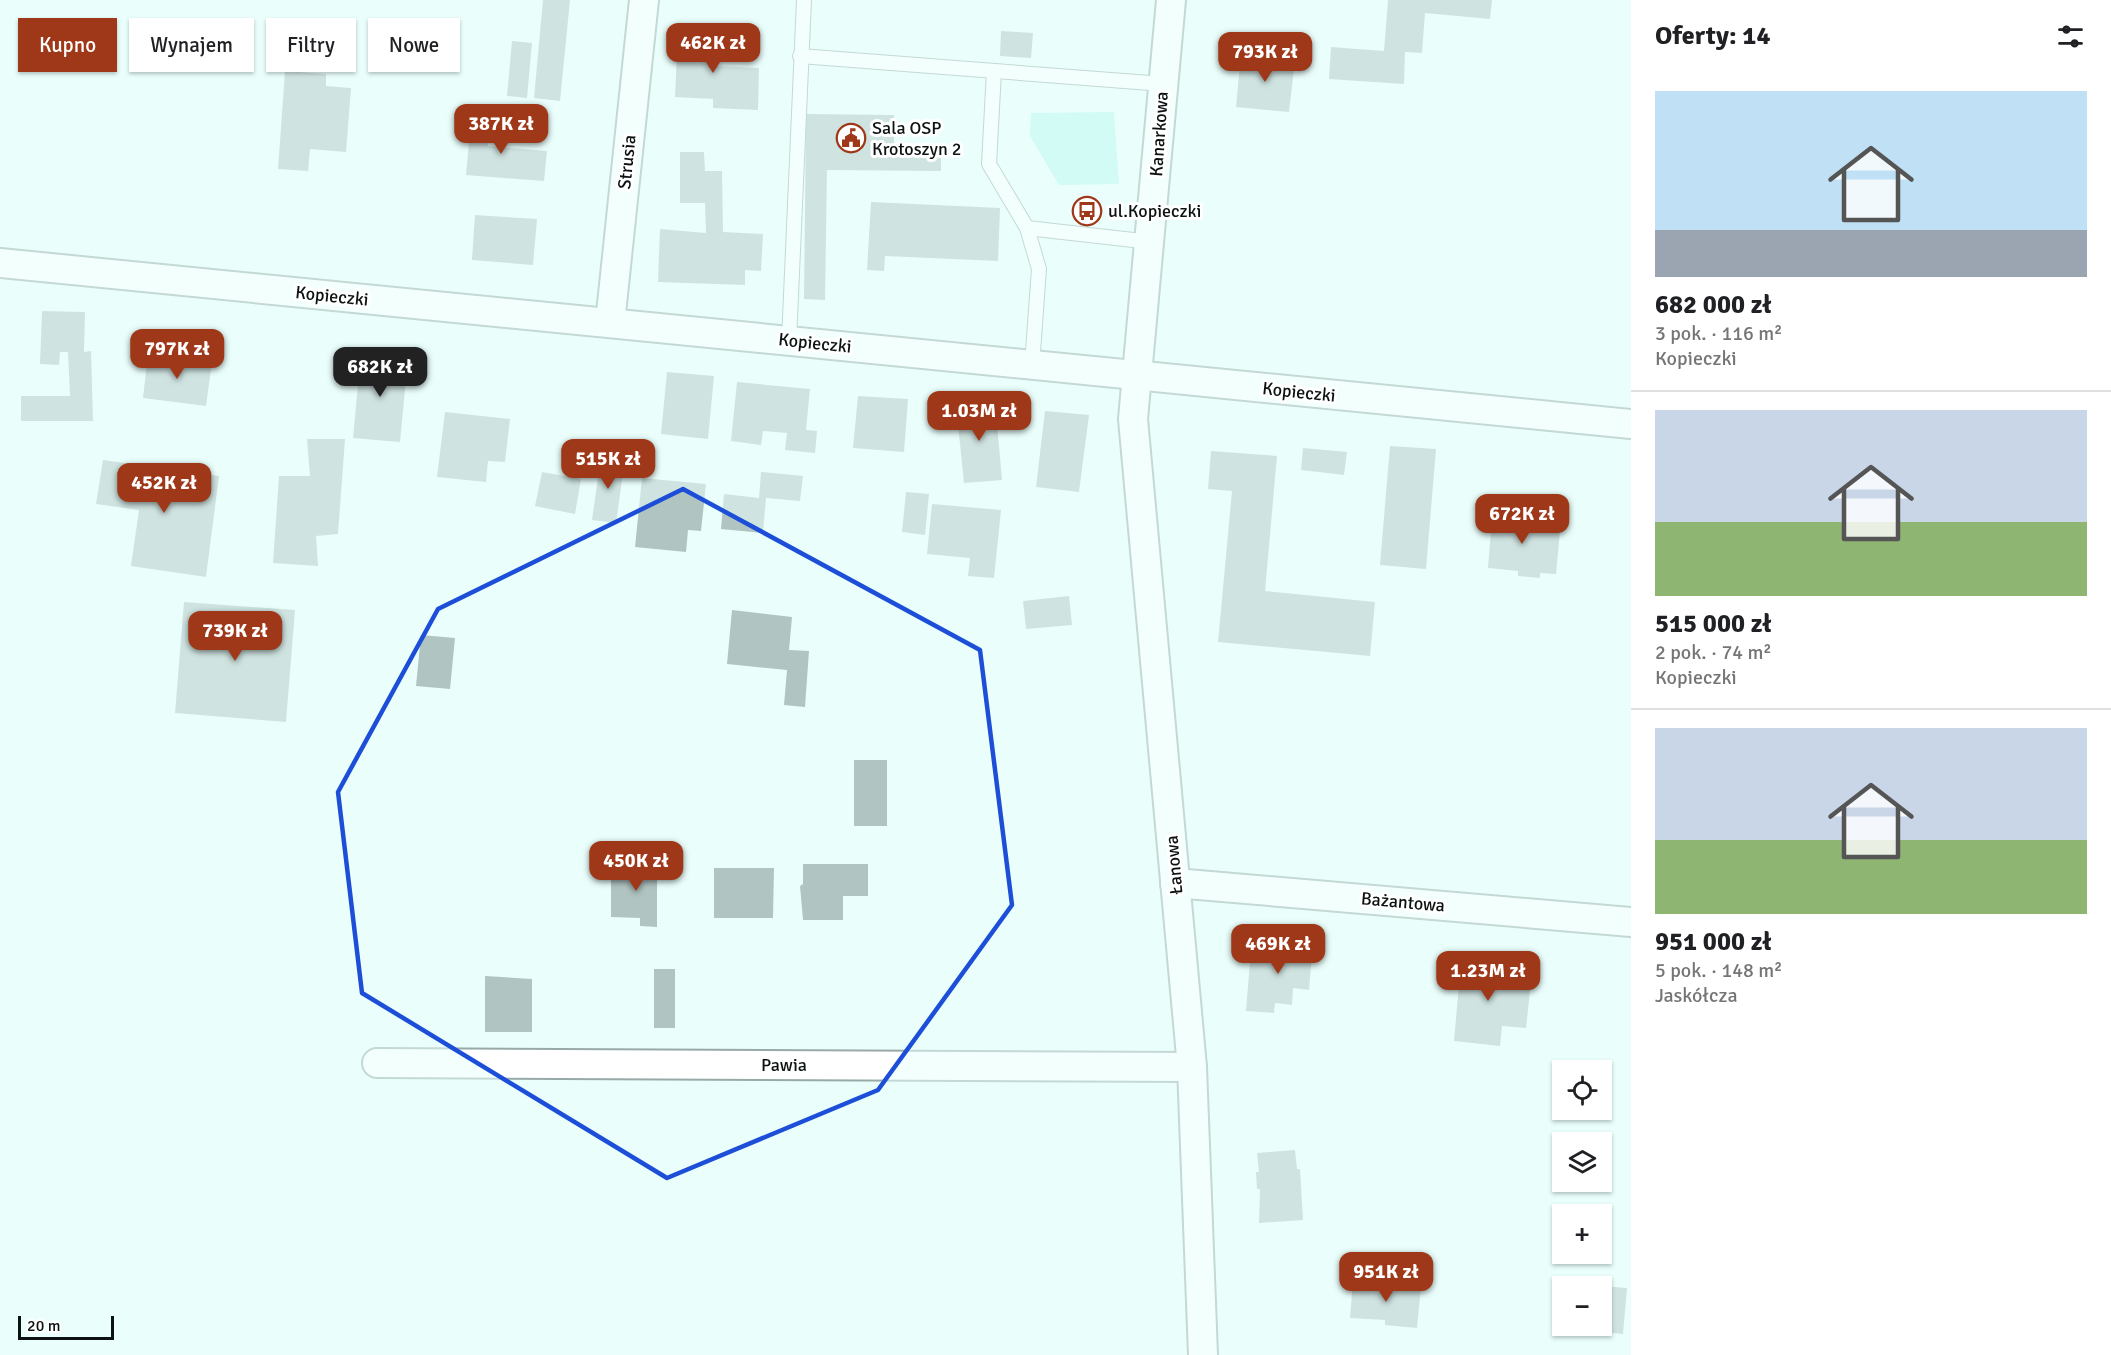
<!DOCTYPE html>
<html lang="pl">
<head>
<meta charset="utf-8">
<style>
  :root { --surface:#fff; --page:#f6f6f6; --text:#202124; --muted:#757577; --line:#e0e0e0; --accent:#9f3818 }
  body { margin:0; font-family:Signika,sans-serif; background:var(--page); color:var(--text); height:100vh; display:flex; flex-direction:column; font-size:22px; white-space:nowrap }
  * { box-sizing:border-box; margin:0 }
  p { font-size:20px; color:var(--muted) }
  .icon { flex:none; width:33px; height:33px; fill:none; stroke:currentColor; stroke-width:2; stroke-linecap:round; stroke-linejoin:round }
  .map { position:relative; flex:1; overflow:hidden }
  .sheet { display:flex; flex-direction:column; background:var(--surface); width:480px }
  .sheet>* { flex:none }
  .hud { position:absolute; left:18px; top:18px; width:570px; height:54px; display:flex; gap:12px }
  .tools { position:absolute; left:1552px; top:1060px; display:grid; gap:12px }
  .tools a { display:grid; place-items:center; width:60px; height:60px; border-radius:0px; background:var(--surface); box-shadow:0 2px 4px #0004; font-size:30px }
  .scale { position:absolute; left:18px; bottom:15px; width:96px; box-sizing:border-box; padding-left:6px; border:3px solid #0b1211; border-top:0; font-size:16px; line-height:21px; white-space:nowrap; color:#0b1211; -webkit-text-stroke:4px #fff; paint-order:stroke }
  .price { position:absolute; translate:-50% -51px; padding:0 14px; border-radius:12px; background:var(--accent); color:#fff; font-size:20px; line-height:39px; filter:drop-shadow(0 2px 3px #0008) }
  .price::after { content:''; position:absolute; left:50%; top:36px; width:18px; height:14px; margin-left:-9px; background:inherit; clip-path:polygon(0 0,100% 0,50% 100%) }
  .price.selected { background:#222; color:#fff }
  ul { padding:0; list-style:none }
  li { display:grid; align-content:center; gap:12px; height:318px; padding:0 24px }
  li+li { border-top:2px solid var(--line) }
  li span { display:grid; place-items:center; height:186px; border-radius:0px; color:#555 }
  li>.icon { margin-inline-start:auto }
  span .icon { width:108px; height:108px; fill:#fffc; stroke-width:1 }
  li b { font-size:26px }
  h2 { display:flex; justify-content:space-between; align-items:center; height:72px; padding:0 24px; font-size:26px }
  .tag { padding:0 21px; border-radius:0px; background:var(--surface); box-shadow:0 2px 4px #0004; font-size:21px; line-height:54px }
  .tag.selected { background:var(--accent); color:#fff }
  main { display:flex; flex:1; min-height:0 }
  .map>svg:first-child { display:block }
</style>
</head>
<body>
<main>
<div class="map">
<svg width="1631" height="1355" viewBox="0 0 1631 1355">
  <rect width="100%" height="100%" fill="#eafffc"/>
  <path fill="#b6f5ed" d="M 1114,112 L 1119,184 L 1059,185 L 1030,136 L 1031,113 Z"/>
  <g fill="#b0c4c1">
    <path d="M 543,0 L 570,0 L 560,101 L 534,98 Z"/>
    <path d="M 1388,0 L 1492,0 L 1490,19 L 1425,13 L 1422,53 L 1405,52 L 1404,84 L 1329,79 L 1331,47 L 1384,51 Z"/>
    <path d="M 678,29 L 715,30 L 714,66 L 759,68 L 758,110 L 713,108 L 713,99 L 675,97 Z"/>
    <path d="M 1001,31 L 1033,33 L 1031,58 L 1000,56 Z"/>
    <path d="M 512,41 L 532,43 L 527,98 L 507,96 Z"/>
    <path d="M 1255,49 L 1281,52 L 1280,68 L 1294,69 L 1289,112 L 1236,107 L 1240,64 L 1253,65 Z"/>
    <path d="M 285,71 L 326,74 L 326,86 L 351,88 L 346,152 L 310,149 L 308,171 L 278,169 Z"/>
    <path d="M 472,110 L 490,111 L 488,146 L 547,151 L 544,181 L 466,175 Z"/>
    <path d="M 806,114 L 894,115 L 894,147 L 941,147 L 941,171 L 827,170 L 825,300 L 804,299 Z"/>
    <path d="M 680,152 L 704,152 L 705,171 L 722,171 L 723,232 L 763,234 L 761,271 L 745,270 L 745,285 L 658,282 L 660,229 L 706,233 L 705,203 L 680,203 Z"/>
    <path d="M 871,202 L 1000,208 L 998,261 L 885,256 L 884,271 L 867,270 Z"/>
    <path d="M 475,215 L 537,219 L 533,265 L 472,260 Z"/>
    <path d="M 42,311 L 85,312 L 84,352 L 91,351 L 93,421 L 21,421 L 21,396 L 70,396 L 68,352 L 60,352 L 59,365 L 40,364 Z"/>
    <path d="M 361,353 L 408,358 L 400,442 L 353,438 Z"/>
    <path d="M 148,354 L 212,362 L 206,406 L 143,398 Z"/>
    <path d="M 667,372 L 714,376 L 708,439 L 661,434 Z"/>
    <path d="M 737,382 L 810,389 L 806,430 L 817,431 L 815,453 L 785,450 L 787,433 L 763,431 L 761,445 L 731,441 Z"/>
    <path d="M 858,396 L 908,399 L 904,452 L 853,448 Z"/>
    <path d="M 995,401 L 1002,480 L 964,483 L 956,405 Z"/>
    <path d="M 1045,411 L 1089,415 L 1079,492 L 1036,487 Z"/>
    <path d="M 445,412 L 510,419 L 505,462 L 488,461 L 486,482 L 437,477 Z"/>
    <path d="M 307,439 L 345,439 L 338,534 L 316,536 L 318,566 L 273,563 L 279,476 L 310,476 Z"/>
    <path d="M 1390,446 L 1436,449 L 1426,569 L 1380,565 Z"/>
    <path d="M 1303,448 L 1347,452 L 1344,475 L 1301,470 Z"/>
    <path d="M 1211,451 L 1277,456 L 1265,591 L 1375,602 L 1370,656 L 1218,642 L 1232,491 L 1208,489 Z"/>
    <path d="M 601,456 L 625,459 L 616,523 L 592,520 Z"/>
    <path d="M 103,460 L 219,476 L 206,577 L 131,566 L 139,510 L 96,504 Z"/>
    <path d="M 542,472 L 581,479 L 575,514 L 535,506 Z"/>
    <path d="M 761,472 L 803,476 L 800,501 L 766,498 L 763,533 L 721,529 L 724,494 L 759,498 Z"/>
    <path d="M 642,478 L 706,484 L 701,531 L 688,530 L 686,552 L 635,547 Z"/>
    <path d="M 906,492 L 929,494 L 925,535 L 902,532 Z"/>
    <path d="M 932,504 L 1001,510 L 994,578 L 968,576 L 970,558 L 927,554 Z"/>
    <path d="M 1493,506 L 1526,509 L 1525,525 L 1560,531 L 1556,574 L 1540,573 L 1540,578 L 1518,576 L 1518,571 L 1488,568 Z"/>
    <path d="M 1069,596 L 1072,625 L 1026,629 L 1023,601 Z"/>
    <path d="M 184,602 L 295,610 L 286,722 L 175,713 Z"/>
    <path d="M 732,610 L 792,617 L 789,650 L 809,651 L 805,707 L 784,705 L 787,670 L 727,664 Z"/>
    <path d="M 421,635 L 455,638 L 450,689 L 416,686 Z"/>
    <rect x="854" y="760" width="33" height="66"/>
    <path d="M 630,857 L 657,857 L 657,927 L 640,926 L 640,918 L 611,917 L 611,872 L 630,872 Z"/>
    <path d="M 803,864 L 868,864 L 868,896 L 843,896 L 843,920 L 803,920 L 800,886 L 803,884 Z"/>
    <path d="M 714,868 L 774,868 L 773,918 L 714,918 Z"/>
    <path d="M 1277,939 L 1313,942 L 1309,990 L 1293,988 L 1292,1005 L 1275,1003 L 1274,1013 L 1246,1011 L 1251,949 L 1276,951 Z"/>
    <path d="M 1462,951 L 1495,954 L 1492,983 L 1508,985 L 1508,980 L 1531,982 L 1526,1028 L 1502,1026 L 1500,1046 L 1454,1041 Z"/>
    <rect x="654" y="969" width="21" height="59"/>
    <path d="M 485,976 L 532,979 L 532,1032 L 485,1032 Z"/>
    <path d="M 1295,1150 L 1297,1169 L 1300,1169 L 1303,1220 L 1259,1223 L 1260,1189 L 1257,1189 L 1256,1172 L 1259,1172 L 1257,1153 Z"/>
    <path d="M 1371,1277 L 1390,1278 L 1389,1284 L 1421,1287 L 1417,1328 L 1385,1325 L 1385,1320 L 1350,1318 L 1353,1281 L 1371,1283 Z"/>
    <path d="M 1567,1283 L 1598,1285 L 1597,1287 L 1566,1287 Z"/>
    <path d="M 1602,1286 L 1627,1288 L 1623,1334 L 1563,1328 L 1563,1326 L 1602,1326 Z"/>
  </g>
  <g fill="none" stroke-linecap="round" stroke-linejoin="round">
    <g stroke="#97aaa8" stroke-width="16">
      <g id="service">
        <path d="M 800,56 L 1163,84"/>
        <path d="M 994,71 L 989,164 L 1027,228 L 1039,269 L 1032,365"/>
        <path d="M 1027,228 L 1151,242"/>
        <path d="M 789,341 L 804,0"/>
      </g>
    </g>
    <g stroke="#97aaa8" stroke-width="32">
      <g id="minor">
        <path d="M 1171,0 L 1133,419 L 1192,1067 L 1203,1355"/>
        <path d="M 0,263 L 1631,424"/>
        <path d="M 610,323 L 644,0"/>
        <path d="M 1175,883 L 1631,922"/>
        <path d="M 377,1063 L 1192,1067"/>
      </g>
    </g>
    <use href="#service" stroke="#fff" stroke-width="14"/>
    <use href="#minor" stroke="#fff" stroke-width="28"/>
  </g>
  <path d="M0 0H1631V1355H0ZM 683,489 L 980,650 L 1012,905 L 878,1090 L 667,1178 L 362,993 L 338,792 L 438,609 Z" fill="#eafffc" fill-opacity=".55" fill-rule="evenodd"/>
  <path fill="none" stroke="#1d4ed8" stroke-width="4.5" stroke-linejoin="round" d="M 683,489 L 980,650 L 1012,905 L 878,1090 L 667,1178 L 362,993 L 338,792 L 438,609 Z"/>
  <defs>
    <g id="civic-ring" transform="scale(1.5)"><circle r="9.5" fill="#fff" stroke="#9f3818" stroke-width="1.5"/><path d="M-.6-6.5H3V-4.5H.6V-3L4-1V1h2V6H-6V1h2V-1L-.6-3ZM-1.2 2.5V6h2.4V2.5Z" fill="#9f3818"/></g>
    <g id="bus-ring" transform="scale(1.5)"><circle r="9.5" fill="#fff" stroke="#9f3818" stroke-width="1.5"/><path d="M-5-6H5V4H4V6H2V4H-2V6H-4V4H-5ZM-3.5-4V0h7V-4ZM-3.5 1.2v1.5H-2V1.2ZM2 1.2v1.5H3.5V1.2Z" fill="#9f3818"/></g>
  </defs>
  <g fill-rule="evenodd">
    <use href="#civic-ring" x="851" y="138"/>
    <use href="#bus-ring" x="1087" y="211"/>
  </g>
  <g text-anchor="middle" dominant-baseline="central" stroke-width="6" stroke-linejoin="round" paint-order="stroke">
    <g font-size="18" fill="#0b1211" stroke="#fff" text-anchor="start">
      <text x="872" y="128">Sala OSP<tspan x="872" dy="21">Krotoszyn 2</tspan></text>
      <text x="1108" y="211">ul.Kopieczki</text>
    </g>
    <g font-size="18" fill="#0b1211" stroke="#fff">
      <text transform="translate(1159 134) rotate(-86)">Kanarkowa</text>
      <text transform="translate(627 162) rotate(-84)">Strusia</text>
      <text transform="translate(332 296) rotate(6)">Kopieczki</text>
      <text transform="translate(815 343) rotate(6)">Kopieczki</text>
      <text transform="translate(1299 392) rotate(6)">Kopieczki</text>
      <text transform="translate(1174 865) rotate(-95)">Łanowa</text>
      <text transform="translate(1403 902) rotate(5)">Bażantowa</text>
      <text x="784" y="1065">Pawia</text>
    </g>
  </g>
</svg>
<div class="tools">
<a><svg class="icon" aria-label="locate" viewBox="0 0 24 24"><circle cx="12" cy="12" r="6"/><path d="M12 2v4M12 18v4M2 12h4M18 12h4"/></svg></a>
<a><svg class="icon" aria-label="layers" viewBox="0 0 24 24"><path d="M12 4l9 5-9 5-9-5zM3 14l9 5 9-5"/></svg></a>
<a>+</a>
<a>−</a>
</div>
<div class="scale">20 m</div>
<b class="price" style="left:713px;top:74px">462K zł</b>
<b class="price" style="left:1265px;top:83px">793K zł</b>
<b class="price" style="left:501px;top:155px">387K zł</b>
<b class="price" style="left:177px;top:380px">797K zł</b>
<b class="price selected" style="left:380px;top:398px">682K zł</b>
<b class="price" style="left:979px;top:442px">1.03M zł</b>
<b class="price" style="left:608px;top:490px">515K zł</b>
<b class="price" style="left:164px;top:514px">452K zł</b>
<b class="price" style="left:1522px;top:545px">672K zł</b>
<b class="price" style="left:235px;top:662px">739K zł</b>
<b class="price" style="left:636px;top:892px">450K zł</b>
<b class="price" style="left:1278px;top:975px">469K zł</b>
<b class="price" style="left:1488px;top:1002px">1.23M zł</b>
<b class="price" style="left:1386px;top:1303px">951K zł</b>
<div class="hud">
<a class="tag selected">Kupno</a>
<a class="tag">Wynajem</a>
<a class="tag">Filtry</a>
<a class="tag">Nowe</a>
</div>
</div>
<section class="sheet">
<h2>Oferty: 14<svg class="icon" aria-label="filters" viewBox="0 0 24 24"><path d="M4 7h16M4 17h16"/><circle cx="9" cy="7" r="2"/><circle cx="15" cy="17" r="2"/></svg></h2>
<ul>
<li><span style="background:linear-gradient(#bfe0f5 75%,#9aa5b1 0)"><svg class="icon" aria-label="home" viewBox="0 0 24 24"><path d="M3 11l9-7 9 7M6 9v11h12V9"/></svg></span><div><b>682 000 zł</b><p>3 pok. · 116 m²</p><p>Kopieczki</p></div></li>
<li><span style="background:linear-gradient(#c9d6e8 60%,#8fb573 0)"><svg class="icon" aria-label="home" viewBox="0 0 24 24"><path d="M3 11l9-7 9 7M6 9v11h12V9"/></svg></span><div><b>515 000 zł</b><p>2 pok. · 74 m²</p><p>Kopieczki</p></div></li>
<li><span style="background:linear-gradient(#c9d6e8 60%,#8fb573 0)"><svg class="icon" aria-label="home" viewBox="0 0 24 24"><path d="M3 11l9-7 9 7M6 9v11h12V9"/></svg></span><div><b>951 000 zł</b><p>5 pok. · 148 m²</p><p>Jaskółcza</p></div></li>
</ul>
</section>
</main>
</body>
</html>
